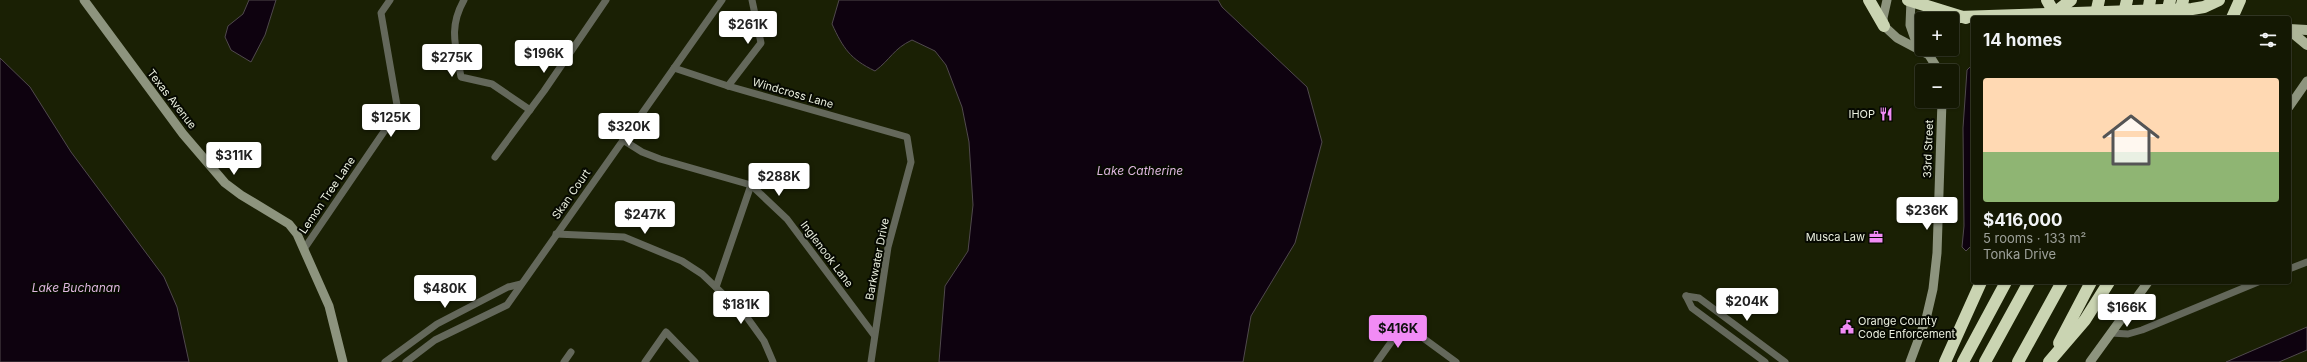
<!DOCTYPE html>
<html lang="en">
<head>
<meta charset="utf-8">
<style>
  :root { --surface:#141803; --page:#1d210d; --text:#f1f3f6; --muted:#9da09a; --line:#333725; --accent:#f18bf5 }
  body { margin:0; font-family:Inter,sans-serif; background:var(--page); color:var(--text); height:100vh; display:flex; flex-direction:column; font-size:15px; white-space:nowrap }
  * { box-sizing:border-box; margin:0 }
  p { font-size:13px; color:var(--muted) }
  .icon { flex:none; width:22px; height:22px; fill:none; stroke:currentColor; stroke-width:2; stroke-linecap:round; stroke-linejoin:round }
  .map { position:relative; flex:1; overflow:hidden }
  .side { position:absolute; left:1971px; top:16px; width:320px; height:268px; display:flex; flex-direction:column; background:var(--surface); border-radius:4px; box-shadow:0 1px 3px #0004,0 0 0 1px var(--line) }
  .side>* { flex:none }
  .controls { position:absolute; left:1915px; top:12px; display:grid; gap:8px }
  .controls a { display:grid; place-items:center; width:44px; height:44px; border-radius:4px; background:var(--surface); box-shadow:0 1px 3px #0004,0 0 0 1px var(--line); font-size:20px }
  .price { position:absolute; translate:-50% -34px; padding:0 9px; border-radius:4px; background:#fff; color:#222; font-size:13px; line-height:26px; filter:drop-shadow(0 1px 2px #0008) }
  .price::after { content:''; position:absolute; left:50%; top:24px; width:12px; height:9px; margin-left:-6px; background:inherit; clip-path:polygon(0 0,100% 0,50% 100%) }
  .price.current { background:var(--accent); color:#111 }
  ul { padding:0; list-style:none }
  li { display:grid; align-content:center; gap:8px; height:212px; padding:0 12px }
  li+li { border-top:1px solid var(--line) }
  li span { display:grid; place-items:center; height:124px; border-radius:4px; color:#555 }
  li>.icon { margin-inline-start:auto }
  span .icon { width:72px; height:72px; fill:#fffc; stroke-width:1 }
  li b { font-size:17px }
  h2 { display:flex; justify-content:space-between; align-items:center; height:48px; padding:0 12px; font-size:17px }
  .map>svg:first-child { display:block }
</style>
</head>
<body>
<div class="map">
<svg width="2307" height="362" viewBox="0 0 2307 362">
  <rect width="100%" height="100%" fill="#1a2004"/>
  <g fill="#0e020f" stroke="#50494d">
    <path d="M 249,0 L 276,0 L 265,35 L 251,62 L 231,50 L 225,37 L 228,26 L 243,14 Z"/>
    <path d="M 839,0 L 1218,0 L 1222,7 L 1307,87 L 1322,142 L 1295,243 L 1251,316 L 1243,362 L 939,362 L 945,286 L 968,251 L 973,205 L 969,142 L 962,107 L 946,65 L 935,51 L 912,40 C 893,49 891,59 875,71 C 850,59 843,48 832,24 Z"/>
    <path d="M 0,58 L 30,87 L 71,152 L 164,277 L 177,307 L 189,362 L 0,362 Z"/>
    <path d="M 1973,64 L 1973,244 L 1966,251 L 1962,247 L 1964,226 L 1963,128 L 1967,70 Z"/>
    <path d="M 2307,327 L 2307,350 L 2279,362 L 2226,362 Z"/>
  </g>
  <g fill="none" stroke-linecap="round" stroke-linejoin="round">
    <g stroke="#64685b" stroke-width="7">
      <path d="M 464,0 C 448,28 456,47 461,77 L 492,84 L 530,110"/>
      <path d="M 674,68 L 728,86 L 907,137 L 911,162 L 888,247 L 871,362"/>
      <path d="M 728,86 L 761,43 L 752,0"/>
      <path d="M 623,140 L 642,152 L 660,159 L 751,185 L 787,219 L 874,335"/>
      <path d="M 495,157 L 544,91 L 606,0"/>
      <path d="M 556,234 L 624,237 L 682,261 L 702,274 L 746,316 L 764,341 L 773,362"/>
      <path d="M 304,249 L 398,111 L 381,13 L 390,0"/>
      <path d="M 2289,269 L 2307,262"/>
      <path d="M 716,287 L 751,185"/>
      <path d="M 1686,296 L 1699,298 L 1785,362"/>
      <path d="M 1686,296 L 1692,308 L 1765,362"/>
      <path d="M 2111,333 L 2128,334 L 2142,330 L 2258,282"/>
      <path d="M 385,362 L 437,324 L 508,287 L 521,284"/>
      <path d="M 406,362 L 435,340 L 507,305 L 722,0"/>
      <path d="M 564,362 L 571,352"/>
      <path d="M 645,362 L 666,332 L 695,362"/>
      <path d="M 1377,362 L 1404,324 L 1456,362"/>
    </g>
    <g stroke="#8d947e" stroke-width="9">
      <path d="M 84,0 L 183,134 L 225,183 L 241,195 L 289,224 L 297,234 L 329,306 L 343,362"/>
      <path d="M 1887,0 L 1883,18 L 1884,26 L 1897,38 L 1929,55 L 1939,71"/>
      <path d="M 1911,0 L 1910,25 L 1918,48"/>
      <path d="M 2289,107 L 2307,81"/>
      <path d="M 1910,362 L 1926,319 L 1933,289 L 1937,253 L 1942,101"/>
      <path d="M 2090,362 L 2148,282"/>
    </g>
    <g stroke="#adb599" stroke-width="10">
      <path d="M 2289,29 L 2307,30"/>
      <path d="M 2289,30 L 2307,45"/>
    </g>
    <g stroke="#cad4b2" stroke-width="12">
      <path d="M 1869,0 L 1884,26"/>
      <path d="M 1908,0 L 1966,18"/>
      <path d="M 2047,0 L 2057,18"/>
      <path d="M 2053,14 L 2071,0"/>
      <path d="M 1959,17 L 2192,9 L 2204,7 L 2219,0"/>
      <path d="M 2232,18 L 2240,0"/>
      <path d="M 2059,343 L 2091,282"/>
      <path d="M 1945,362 L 1981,282"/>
      <path d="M 1963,362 L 2006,282"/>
      <path d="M 1985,362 L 2029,282"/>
      <path d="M 2018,362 L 2062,282"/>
      <path d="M 2049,362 L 2085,320 L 2109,282"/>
    </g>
    <g stroke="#cad4b2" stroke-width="12">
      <path d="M 2095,18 L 2099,0"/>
      <path d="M 2123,18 L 2127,0"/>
      <path d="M 2147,18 L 2150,0"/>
      <path d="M 2166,18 L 2170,0"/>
      <path d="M 2179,18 L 2183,0"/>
    </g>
  </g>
  <defs>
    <g id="restaurant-bare" transform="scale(1.08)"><path d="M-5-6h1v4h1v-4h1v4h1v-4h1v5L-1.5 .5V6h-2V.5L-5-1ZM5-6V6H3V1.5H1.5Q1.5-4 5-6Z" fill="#f18bf5" stroke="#060901" stroke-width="2.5" paint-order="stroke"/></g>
    <g id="office-bare" transform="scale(1.08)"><path d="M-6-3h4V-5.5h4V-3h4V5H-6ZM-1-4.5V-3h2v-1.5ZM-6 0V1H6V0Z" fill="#f18bf5" stroke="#060901" stroke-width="2.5" paint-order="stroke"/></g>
    <g id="civic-bare" transform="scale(1.08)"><path d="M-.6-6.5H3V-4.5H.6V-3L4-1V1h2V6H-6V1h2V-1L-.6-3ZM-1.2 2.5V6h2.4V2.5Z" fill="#f18bf5" stroke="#060901" stroke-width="2.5" paint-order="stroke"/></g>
  </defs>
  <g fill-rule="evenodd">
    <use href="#restaurant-bare" x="1886" y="114"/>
    <use href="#office-bare" x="1876" y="237"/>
    <use href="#civic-bare" x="1847" y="327"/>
  </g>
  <g text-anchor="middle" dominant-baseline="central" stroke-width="4" stroke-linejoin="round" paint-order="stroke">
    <g font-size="11" fill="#eaefde" stroke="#060901">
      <text transform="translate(793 93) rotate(16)">Windcross Lane</text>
      <text transform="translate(172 99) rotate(52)">Texas Avenue</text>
      <text transform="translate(1928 149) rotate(-88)">33rd Street</text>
      <text transform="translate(571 194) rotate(-55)">Skan Court</text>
      <text transform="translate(327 195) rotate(-56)">Lemon Tree Lane</text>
      <text transform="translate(827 254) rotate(53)">Inglenook Lane</text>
      <text transform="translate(877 259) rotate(-79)">Barkwater Drive</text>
    </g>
    <g font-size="11" fill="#eaefde" stroke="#060901" text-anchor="end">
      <text x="1875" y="114">IHOP</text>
      <text x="1865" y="237">Musca Law</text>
      <text x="1858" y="321" text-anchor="start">Orange County<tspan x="1858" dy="13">Code Enforcement</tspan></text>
    </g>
    <g font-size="12" font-style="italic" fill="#deb6de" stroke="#060901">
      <text x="1140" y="170">Lake Catherine</text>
      <text x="76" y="287">Lake Buchanan</text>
    </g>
  </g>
</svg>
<div class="controls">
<a>+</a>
<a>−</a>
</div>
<b class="price" style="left:748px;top:45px">$261K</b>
<b class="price" style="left:544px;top:74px">$196K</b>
<b class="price" style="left:452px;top:78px">$275K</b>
<b class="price" style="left:391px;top:138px">$125K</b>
<b class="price" style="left:629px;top:147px">$320K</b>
<b class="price" style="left:234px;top:176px">$311K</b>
<b class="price" style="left:779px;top:197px">$288K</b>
<b class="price" style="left:1927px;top:231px">$236K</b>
<b class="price" style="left:645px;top:235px">$247K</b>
<b class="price" style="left:445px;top:309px">$480K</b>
<b class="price" style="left:1747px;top:322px">$204K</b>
<b class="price" style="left:741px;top:325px">$181K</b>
<b class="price" style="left:2127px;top:328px">$166K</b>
<b class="price current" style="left:1398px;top:349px">$416K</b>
<section class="side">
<h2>14 homes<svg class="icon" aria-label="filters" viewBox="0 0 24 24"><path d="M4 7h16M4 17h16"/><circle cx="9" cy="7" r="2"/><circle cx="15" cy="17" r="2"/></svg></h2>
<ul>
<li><span style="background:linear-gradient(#ffd9b3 60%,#8fb573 0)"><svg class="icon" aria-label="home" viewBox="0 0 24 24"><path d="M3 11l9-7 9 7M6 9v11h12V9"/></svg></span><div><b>$416,000</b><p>5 rooms · 133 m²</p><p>Tonka Drive</p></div></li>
</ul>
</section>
</div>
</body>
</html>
